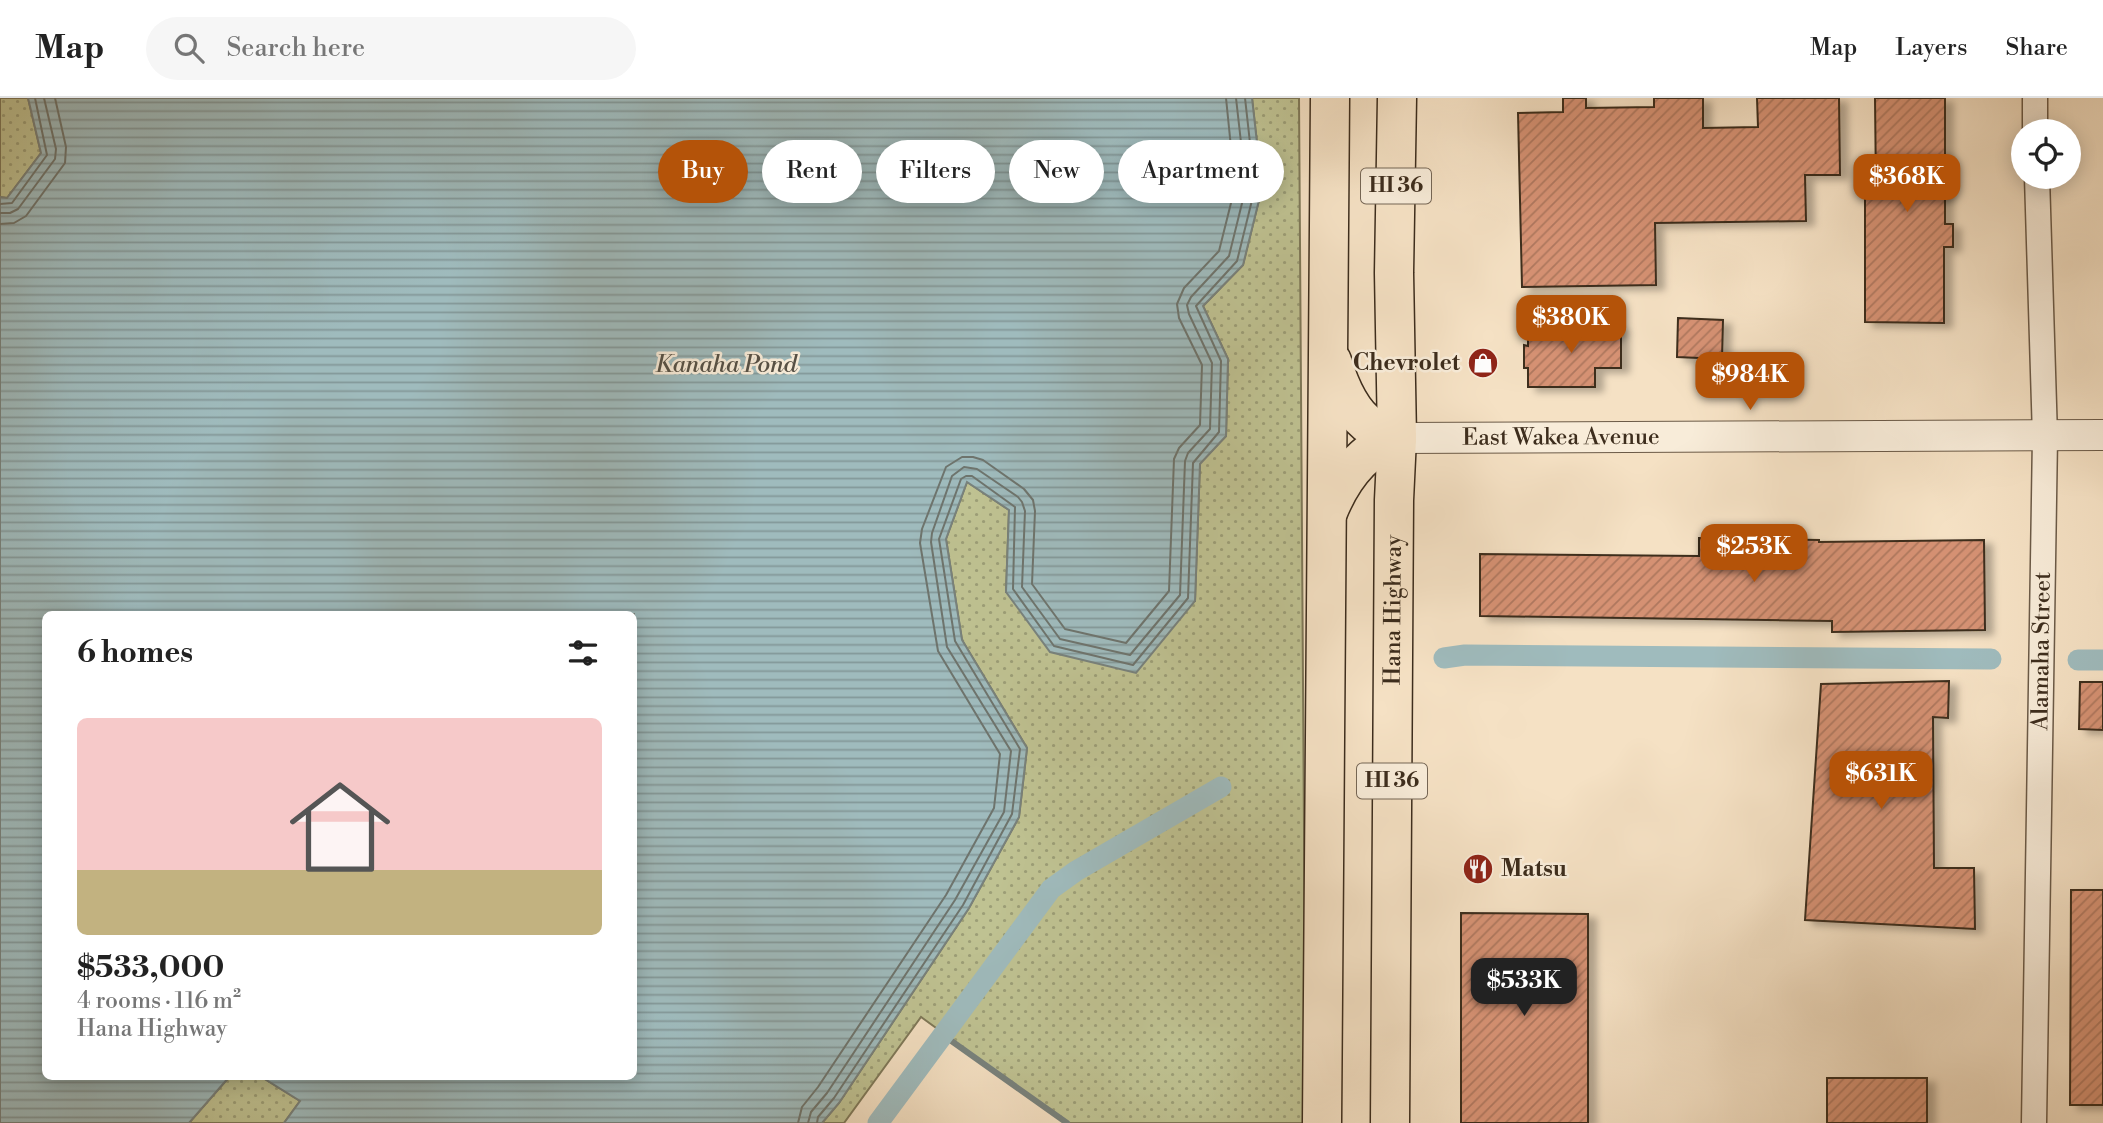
<!DOCTYPE html>
<html lang="en">
<head>
<meta charset="utf-8">
<style>
  :root { --surface:#fff; --page:#f6f6f6; --text:#222; --muted:#767676; --line:#e0e0e0; --accent:#b45309 }
  body { margin:0; font-family:"Libre Bodoni",serif; background:var(--page); color:var(--text); height:100vh; display:flex; flex-direction:column; font-size:26px; white-space:nowrap }
  * { box-sizing:border-box; margin:0 }
  p { font-size:23px; color:var(--muted) }
  .icon { flex:none; width:38px; height:38px; fill:none; stroke:currentColor; stroke-width:2; stroke-linecap:round; stroke-linejoin:round }
  .map { position:relative; flex:1; overflow:hidden }
  .panel { position:absolute; left:42px; top:513px; width:595px; height:469px; display:flex; flex-direction:column; background:var(--surface); border-radius:10px; box-shadow:0 4px 18px #0003 }
  .panel>* { flex:none }
  .banner { position:absolute; left:658px; top:42px; width:665px; height:63px; display:flex; gap:14px }
  .fabs { position:absolute; left:2011px; top:21px; display:grid; gap:14px }
  .fabs a { display:grid; place-items:center; width:70px; height:70px; border-radius:50%; background:var(--surface); box-shadow:0 4px 18px #0003; font-size:35px }
  .price { position:absolute; translate:-50% -60px; padding:0 16px; border-radius:14px; background:var(--accent); color:#fff; font-size:23px; line-height:46px; filter:drop-shadow(0 2px 4px #0008) }
  .price::after { content:''; position:absolute; left:50%; top:42px; width:21px; height:16px; margin-left:-10px; background:inherit; clip-path:polygon(0 0,100% 0,50% 100%) }
  .price.selected { background:#222; color:#fff }
  ul { padding:0; list-style:none }
  li { display:grid; align-content:center; gap:14px; height:371px; padding:0 35px }
  li+li { border-top:2px solid var(--line) }
  li span { display:grid; place-items:center; height:217px; border-radius:10px; color:#555 }
  li>.icon { margin-inline-start:auto }
  span .icon { width:126px; height:126px; fill:#fffc; stroke-width:1 }
  li b { font-size:30px }
  h2 { display:flex; justify-content:space-between; align-items:center; height:84px; padding:0 35px; font-size:30px }
  .chip { padding:0 24px; border-radius:32px; background:var(--surface); box-shadow:0 4px 18px #0003; font-size:24px; line-height:63px }
  .chip.selected { background:var(--accent); color:#fff }
  header { display:flex; align-items:center; gap:42px; box-sizing:border-box; height:98px; padding:0 35px; background:var(--surface); border-bottom:2px solid var(--line) }
  header strong { font-size:33px }
  nav { display:flex; gap:38px; margin-inline-start:auto; font-size:24px }
  .search { width:490px; height:63px; background:var(--page); display:flex; align-items:center; gap:18px; box-sizing:border-box; padding:0 24px; border-radius:38px; color:var(--muted); font-size:26px }
  .map>svg:first-child { display:block }
</style>
</head>
<body>
<header>
<strong>Map</strong>
<div class="search"><svg class="icon" aria-label="search" viewBox="0 0 24 24"><circle cx="10" cy="10" r="6"/><path d="M15 15l6 6"/></svg>Search here</div>
<nav><a>Map</a><a>Layers</a><a>Share</a></nav>
</header>
<div class="map">
<svg width="2103" height="1025" viewBox="0 0 2103 1025">
  <defs>
    <pattern id="grass-dots" width="8" height="8" patternUnits="userSpaceOnUse" patternTransform="scale(1.75)"><rect width="8" height="8" fill="#bfc292"/><path d="M2 2h.1M6 6h.1" fill="none" stroke="#9c9e77" stroke-width="1.8" stroke-linecap="round"/></pattern>
    <pattern id="water-rules" width="6" height="5" patternUnits="userSpaceOnUse" patternTransform="scale(1.75)"><rect width="6" height="5" fill="#9fbbbd"/><path d="M0 2.5h6" fill="none" stroke="#839899"/></pattern>
    <pattern id="building-hatch" width="6" height="6" patternUnits="userSpaceOnUse" patternTransform="scale(1.75)"><rect width="6" height="6" fill="#d59173"/><path d="M-1 1l2-2M0 6l6-6M5 7l2-2" fill="none" stroke="#ae775e"/></pattern>
    <filter id="shadow"><feDropShadow dx="8" dy="4.5" stdDeviation="3.5" flood-color="#0004"/></filter>
  </defs>
  <rect width="100%" height="100%" fill="#f5e1c4"/>
  <filter id="stains"><feTurbulence type="fractalNoise" baseFrequency=".00286" numOctaves="4"/><feColorMatrix values="0 0 0 0 .2 0 0 0 0 .09 0 0 0 0 .02 0 0 0 .5 -.17"/></filter>
  <radialGradient id="worn" r=".72"><stop offset=".6" stop-color="#630" stop-opacity="0"/><stop offset="1" stop-color="#630" stop-opacity=".3"/></radialGradient>
  <g fill="url(#grass-dots)" stroke="#7e7858" stroke-width="2">
    <path d="M 0,0 L 28,0 L 41,55 L 7,100 L 0,99 Z"/>
    <path d="M 1252,0 L 1299,0 L 1306,1025 L 1067,1025 L 921,919 L 844,1025 L 822,1025 L 839,1005 L 969,810 L 1019,719 L 1027,650 L 962,542 L 946,441 L 967,384 L 1009,412 L 1006,494 L 1195,503 L 1200,365 L 1226,338 L 1228,261 L 1203,208 L 1243,167 L 1262,90 Z"/>
    <path d="M 230,978 L 260,978 L 300,1003 L 284,1025 L 189,1025 Z"/>
  </g>
  <path fill="url(#water-rules)" stroke="#78827d" stroke-width="2" d="M 28,0 L 1252,0 L 1262,90 L 1243,167 L 1203,208 L 1228,261 L 1226,338 L 1200,366 L 1195,503 L 1136,575 L 1050,554 L 1006,494 L 1009,412 L 967,384 L 946,441 L 962,542 L 1027,650 L 1019,719 L 969,810 L 839,1005 L 822,1025 L 284,1025 L 300,1003 L 260,978 L 634,978 L 634,516 L 46,516 L 46,978 L 230,978 L 189,1025 L 0,1025 L 0,99 L 7,100 L 41,55 Z"/>
  <g fill="none" stroke-linecap="round" stroke-linejoin="round">
    <g stroke="#6e746d" stroke-width="2">
      <path d="M 0,106 L 12,105 L 47,57 L 35,0"/>
      <path d="M 0,115 L 10,115 L 18,111 L 55,61 L 56,51 L 44,0"/>
      <path d="M 0,126 L 14,125 L 26,118 L 65,65 L 66,49 L 55,0"/>
      <path d="M 798,1025 L 802,1009 L 818,989 L 946,797 L 994,710 L 1000,656 L 938,553 L 920,445 L 922,431 L 946,369 L 962,359 L 973,359 L 983,362 L 1024,391 L 1033,402 L 1035,413 L 1032,486 L 1065,531 L 1126,545 L 1169,493 L 1174,361 L 1179,350 L 1200,327 L 1202,267 L 1179,220 L 1177,206 L 1184,190 L 1219,153 L 1235,89 L 1226,0"/>
      <path d="M 808,1025 L 811,1014 L 827,995 L 955,802 L 1004,714 L 1011,653 L 947,549 L 931,444 L 932,435 L 952,378 L 964,369 L 977,371 L 1018,399 L 1022,404 L 1025,413 L 1022,489 L 1060,541 L 1130,557 L 1180,497 L 1185,363 L 1188,355 L 1210,331 L 1212,265 L 1189,216 L 1187,207 L 1191,199 L 1229,158 L 1246,89 L 1236,0"/>
      <path d="M 817,1025 L 818,1019 L 834,1000 L 963,807 L 1012,716 L 1020,651 L 955,543 L 939,441 L 961,381 L 966,378 L 972,378 L 1015,409 L 1013,491 L 1054,548 L 1133,567 L 1188,500 L 1193,365 L 1219,334 L 1221,263 L 1196,208 L 1237,163 L 1255,90 L 1245,0"/>
    </g>
    <path stroke="#78827d" stroke-width="6" d="M 943,937 L 1067,1025"/>
    <g stroke="#9fbbbd" stroke-width="21">
      <path d="M 1444,560 L 1465,557 L 1991,561"/>
      <path d="M 2078,562 L 2103,562"/>
      <path d="M 878,1025 L 1051,791 L 1076,773 L 1221,689"/>
    </g>
  </g>
  <g fill="url(#building-hatch)" stroke="#3d2d1d" stroke-width="2" filter="url(#shadow)">
    <path d="M 1563,0 L 1586,0 L 1586,10 L 1654,9 L 1654,0 L 1703,0 L 1703,30 L 1758,29 L 1757,0 L 1839,0 L 1840,77 L 1805,77 L 1806,123 L 1655,125 L 1656,187 L 1522,189 L 1518,15 L 1563,14 Z"/>
    <path d="M 1875,0 L 1945,0 L 1945,126 L 1953,126 L 1953,149 L 1944,149 L 1944,225 L 1865,224 L 1865,92 L 1876,91 Z"/>
    <path d="M 1678,220 L 1723,222 L 1722,261 L 1677,259 Z"/>
    <path d="M 1528,228 L 1621,228 L 1621,270 L 1595,270 L 1595,289 L 1528,289 L 1528,270 L 1524,270 L 1524,247 L 1528,248 Z"/>
    <path d="M 1699,440 L 1819,442 L 1819,444 L 1984,442 L 1985,532 L 1832,534 L 1832,523 L 1480,518 L 1480,456 L 1699,458 Z"/>
    <path d="M 1949,583 L 1948,620 L 1933,619 L 1934,770 L 1974,770 L 1975,831 L 1805,822 L 1821,586 Z"/>
    <path d="M 2080,584 L 2103,584 L 2103,632 L 2079,631 Z"/>
    <path d="M 2071,792 L 2103,792 L 2103,1007 L 2070,1007 Z"/>
    <path d="M 1461,815 L 1588,816 L 1588,1025 L 1461,1025 Z"/>
    <rect x="1827" y="980" width="100" height="45"/>
  </g>
  <g fill="none" stroke-linecap="round" stroke-linejoin="round">
    <g stroke="#6b5a47" stroke-width="27">
      <g id="minor">
        <path d="M 2035,0 L 2035,33"/>
        <path id="s1" d="M 2034,1025 L 2045,339 L 2037,79"/>
      </g>
    </g>
    <g stroke="#6b5a47" stroke-width="32">
      <g id="tertiary">
        <path id="s2" d="M 1397,340 L 2103,337"/>
      </g>
    </g>
    <g stroke="#3d2d1d" stroke-width="41">
      <g id="primary">
        <path d="M 1332,263 C 1339,286 1351,316 1372,329 C 1380,333 1389,336 1397,340"/>
        <path d="M 1328,414 C 1341,382 1363,351 1397,340"/>
        <path d="M 1322,1025 L 1330,0"/>
        <path id="s3" d="M 1390,1025 L 1394,402 L 1397,340 L 1394,175 L 1397,0"/>
      </g>
    </g>
    <use href="#minor" stroke="#f8ecd9" stroke-width="24"/>
    <use href="#tertiary" stroke="#f8ecd9" stroke-width="30"/>
    <use href="#primary" stroke="#f5e1c4" stroke-width="38"/>
  </g>
  <defs>
    <g id="shop-disc" transform="scale(1.575)"><circle r="9.5" fill="#8f2418" stroke="#f8ecd9"/><path d="M-5-2.5h2.3a2.7 3.5 0 0 1 5.4 0H5L5.5 6h-11ZM-1.5-2.5h3a1.5 2.3 0 0 0-3 0Z" fill="#fff"/></g>
    <g id="restaurant-disc" transform="scale(1.575)"><circle r="9.5" fill="#8f2418" stroke="#f8ecd9"/><path d="M-5-6h1v4h1v-4h1v4h1v-4h1v5L-1.5 .5V6h-2V.5L-5-1ZM5-6V6H3V1.5H1.5Q1.5-4 5-6Z" fill="#fff"/></g>
  </defs>
  <g fill-rule="evenodd">
    <use href="#shop-disc" x="1483" y="265"/>
    <use href="#restaurant-disc" x="1478" y="771"/>
  </g>
  <g text-anchor="middle" dominant-baseline="central" stroke-width="5" stroke-linejoin="round" paint-order="stroke">
    <g fill="#f8ecd9" stroke="#756655" stroke-width="2">
      <rect x="1361" y="70.5" width="70" height="35" rx="5"/>
      <rect x="1357" y="665.5" width="70" height="35" rx="5"/>
    </g>
    <g font-size="21" font-weight="bold" fill="#3d2d1d">
      <text x="1396" y="88">HI 36</text>
      <text x="1392" y="683">HI 36</text>
    </g>
    <g font-size="23" font-weight="bold" fill="#3d2d1d" stroke="#f8ecd9" text-anchor="end">
      <text x="1460" y="265">Chevrolet</text>
      <text x="1501" y="771" text-anchor="start">Matsu</text>
    </g>
    <g font-size="23" fill="#3d2d1d" stroke="#f8ecd9">
      <text stroke="none"><textPath href="#s2" startOffset="164">East Wakea Avenue</textPath></text>
      <text stroke="none"><textPath href="#s3" startOffset="513">Hana Highway</textPath></text>
      <text stroke="none"><textPath href="#s1" startOffset="472">Alamaha Street</textPath></text>
    </g>
    <g font-size="24" font-style="italic" fill="#565045" stroke="#f8ecd9">
      <text x="726" y="267">Kanaha Pond</text>
    </g>
  </g>
  <rect width="100%" height="100%" filter="url(#stains)"/>
  <rect width="100%" height="100%" fill="url(#worn)"/>
</svg>
<div class="fabs">
<a><svg class="icon" aria-label="locate" viewBox="0 0 24 24"><circle cx="12" cy="12" r="6"/><path d="M12 2v4M12 18v4M2 12h4M18 12h4"/></svg></a>
</div>
<b class="price" style="left:1907px;top:116px">$368K</b>
<b class="price" style="left:1571px;top:257px">$380K</b>
<b class="price" style="left:1750px;top:314px">$984K</b>
<b class="price" style="left:1754px;top:486px">$253K</b>
<b class="price" style="left:1881px;top:713px">$631K</b>
<b class="price selected" style="left:1524px;top:920px">$533K</b>
<div class="banner">
<a class="chip selected">Buy</a>
<a class="chip">Rent</a>
<a class="chip">Filters</a>
<a class="chip">New</a>
<a class="chip">Apartment</a>
</div>
<section class="panel">
<h2>6 homes<svg class="icon" aria-label="filters" viewBox="0 0 24 24"><path d="M4 7h16M4 17h16"/><circle cx="9" cy="7" r="2"/><circle cx="15" cy="17" r="2"/></svg></h2>
<ul>
<li><span style="background:linear-gradient(#f6c9c9 70%,#c2b280 0)"><svg class="icon" aria-label="home" viewBox="0 0 24 24"><path d="M3 11l9-7 9 7M6 9v11h12V9"/></svg></span><div><b>$533,000</b><p>4 rooms · 116 m²</p><p>Hana Highway</p></div></li>
</ul>
</section>
</div>
</body>
</html>
